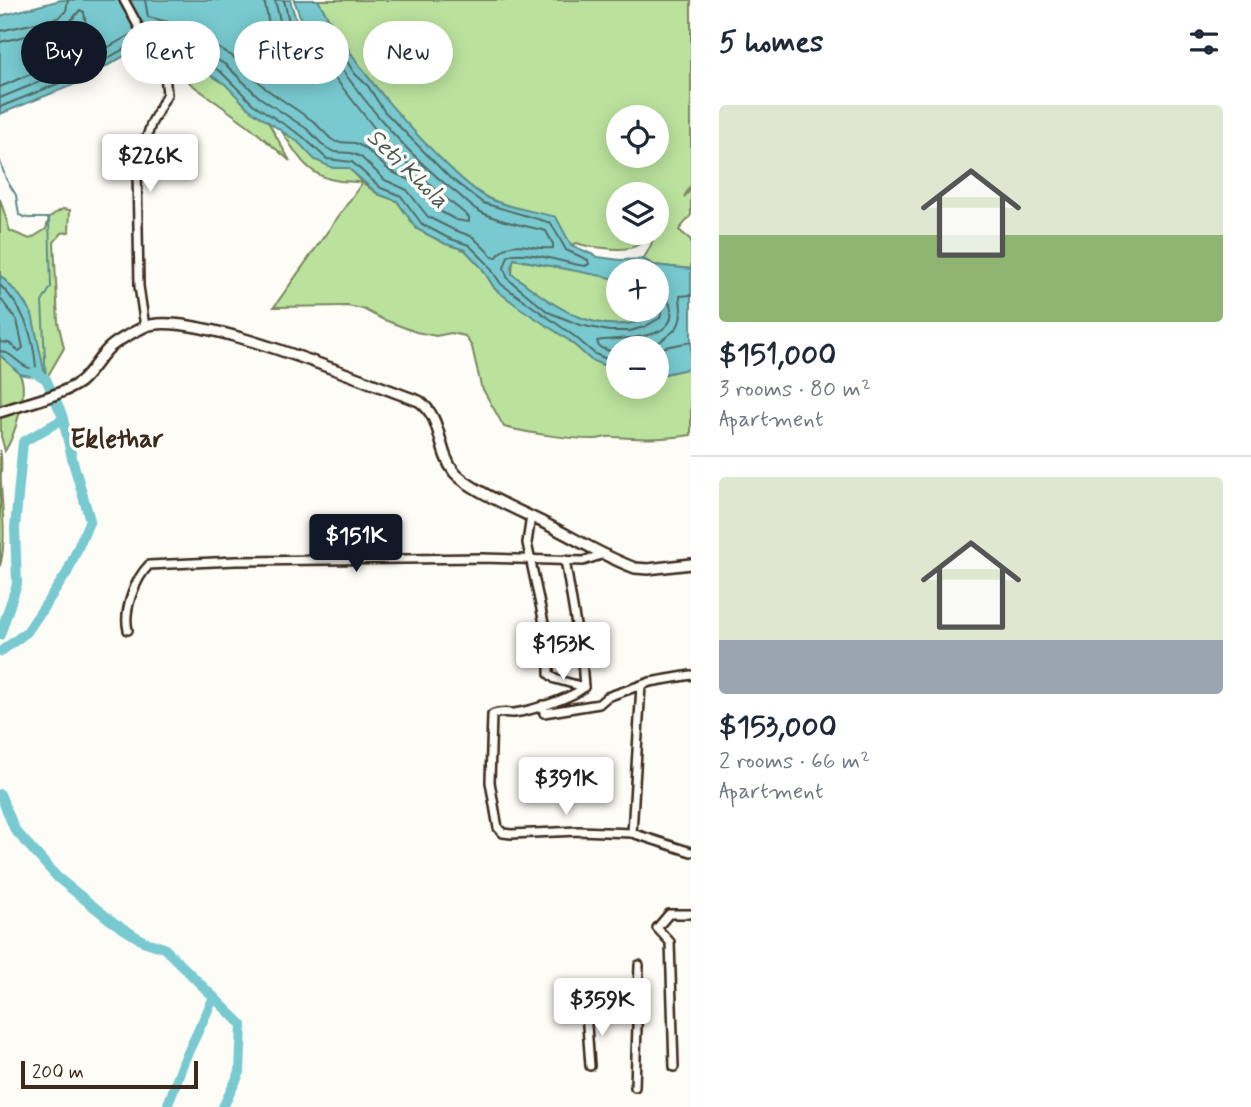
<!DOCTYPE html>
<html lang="en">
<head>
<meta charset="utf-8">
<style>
  :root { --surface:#fff; --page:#f2f2f3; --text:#1f2937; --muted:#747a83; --line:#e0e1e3; --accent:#111827 }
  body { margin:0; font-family:Mynerve,sans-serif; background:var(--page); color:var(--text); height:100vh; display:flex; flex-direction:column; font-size:26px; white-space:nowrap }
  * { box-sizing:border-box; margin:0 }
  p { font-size:23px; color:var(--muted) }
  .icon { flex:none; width:38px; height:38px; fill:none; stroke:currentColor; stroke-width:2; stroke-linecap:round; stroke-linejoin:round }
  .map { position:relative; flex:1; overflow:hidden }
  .side { display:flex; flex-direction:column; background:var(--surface); width:560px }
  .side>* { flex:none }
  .guide { position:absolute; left:21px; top:21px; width:564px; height:63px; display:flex; gap:14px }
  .buttons { position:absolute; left:606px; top:105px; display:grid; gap:14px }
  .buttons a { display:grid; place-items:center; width:63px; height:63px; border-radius:50%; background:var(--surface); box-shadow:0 4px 18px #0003; font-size:35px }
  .scale { position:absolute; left:21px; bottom:18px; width:177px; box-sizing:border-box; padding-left:7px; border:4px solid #3b2a1e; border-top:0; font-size:19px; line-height:24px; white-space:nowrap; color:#3b2a1e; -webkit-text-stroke:5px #fdfcf7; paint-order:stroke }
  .price { position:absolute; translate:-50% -60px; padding:0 16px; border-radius:7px; background:#fff; color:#222; font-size:23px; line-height:46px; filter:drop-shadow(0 2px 4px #0008) }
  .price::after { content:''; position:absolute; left:50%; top:42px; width:21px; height:16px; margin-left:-10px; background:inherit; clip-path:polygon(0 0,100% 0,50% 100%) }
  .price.selected { background:var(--accent); color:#fff }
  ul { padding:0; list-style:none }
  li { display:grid; align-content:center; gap:14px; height:371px; padding:0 28px }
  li+li { border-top:2px solid var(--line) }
  li span { display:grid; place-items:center; height:217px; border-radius:7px; color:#555 }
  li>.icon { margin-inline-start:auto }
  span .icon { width:126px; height:126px; fill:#fffc; stroke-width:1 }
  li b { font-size:30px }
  h2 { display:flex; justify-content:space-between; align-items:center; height:84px; padding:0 28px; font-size:30px }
  .tag { padding:0 24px; border-radius:32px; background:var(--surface); box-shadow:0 4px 18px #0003; font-size:24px; line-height:63px }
  .tag.selected { background:var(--accent); color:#fff }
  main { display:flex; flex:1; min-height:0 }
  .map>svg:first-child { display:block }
</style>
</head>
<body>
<main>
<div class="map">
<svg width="691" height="1107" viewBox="0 0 691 1107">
  <rect width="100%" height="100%" fill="#fdfcf7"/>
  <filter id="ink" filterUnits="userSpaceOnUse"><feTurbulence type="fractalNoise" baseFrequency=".0143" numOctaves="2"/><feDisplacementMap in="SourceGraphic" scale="14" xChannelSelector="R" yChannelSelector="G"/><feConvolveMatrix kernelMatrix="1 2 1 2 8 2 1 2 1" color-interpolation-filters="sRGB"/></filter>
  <g filter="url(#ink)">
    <g fill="#bae29d" stroke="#7a865e" stroke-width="2" fill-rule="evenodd">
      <path d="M 311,0 L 691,0 L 691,185 L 684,197 L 691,189 L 691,215 L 679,230 L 691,240 L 691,269 L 654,265 L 643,259 C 659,236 656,222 656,194 L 618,194 L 618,233 L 654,233 C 636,249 628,251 604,248 C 595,247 586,247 577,243 L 571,245 L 476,202 L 387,118 ZM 618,117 L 656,117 L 656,156 L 618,156 Z"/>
      <path d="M 158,11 L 267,120 L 290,161 L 249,126 L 191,84 L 153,43 L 145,44 L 75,84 Z"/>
      <path d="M 275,121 L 347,165 L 363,183 L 378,194 L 397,201 L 417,229 L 446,244 L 465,250 L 482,268 L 495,289 L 570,341 L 591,360 L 618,371 L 618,387 L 656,387 L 656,376 L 691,368 L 691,435 C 667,439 638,439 614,437 C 608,436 603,438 597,439 C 573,440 528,433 504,427 L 481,386 L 472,347 L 465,336 L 451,333 L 436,336 L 416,332 L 382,319 L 363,309 L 347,306 L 274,307 L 362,183 C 354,181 347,182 340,181 C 304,178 293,146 275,121 Z"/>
      <path d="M 0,199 L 10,231 L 30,239 L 46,229 L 49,218 L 54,214 L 63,209 L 70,210 L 69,232 L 62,233 L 54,242 L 58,322 L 64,348 L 46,379 L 0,338 Z"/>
      <path d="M 513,259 L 618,278 L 618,310 L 656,310 L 656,282 L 663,283 L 656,348 L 627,348 L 553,305 L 512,274 Z"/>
      <path d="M 0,355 C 6,361 17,368 20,375 C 29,391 14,437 5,451 L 1,436 Z"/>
      <path d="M 0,450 C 3,462 0,472 1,483 C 2,512 7,538 0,566 Z"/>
    </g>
    <g fill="#78cad0" stroke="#608a89" stroke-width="2" fill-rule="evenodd">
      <path d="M 61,0 L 290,0 L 297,23 L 310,36 L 313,45 L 307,54 L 312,59 L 316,55 L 317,40 L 300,16 L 294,0 L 318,0 C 351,60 390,109 439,157 C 453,171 471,189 488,198 C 508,208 534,211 556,217 L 571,245 L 598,257 L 620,260 L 643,259 L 654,265 L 691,269 L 691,368 L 656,376 L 656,348 L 618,348 L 618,371 L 591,360 L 570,341 L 520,308 L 495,289 L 482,268 L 465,250 L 446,244 L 417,229 L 397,201 L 378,194 L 348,168 L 333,168 L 315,160 L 298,142 L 249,109 L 225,84 L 164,47 L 153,43 L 145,44 L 75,84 L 0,114 L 0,16 ZM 514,259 L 612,278 L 618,278 L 618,271 L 656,271 L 656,302 L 658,307 C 655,315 646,320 637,322 C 588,334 548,301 512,274 L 511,267 Z"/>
      <path d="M 0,275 L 20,296 L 32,314 L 46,379 L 20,374 L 0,355 Z"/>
    </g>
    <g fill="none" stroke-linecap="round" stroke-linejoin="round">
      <g stroke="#536a65" stroke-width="2">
        <path d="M 145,0 L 148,17 L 176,24 L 232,56 L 243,65 L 266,89 L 313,121 L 331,139 L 336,142 L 355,143 L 365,148 L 390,171 L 414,182 L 436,209 L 456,220 L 469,222 L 469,217 L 436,190 L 383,139 L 335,78 L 310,85 L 299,82 L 291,75 L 283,62 L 282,46 L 274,35 L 269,24 L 264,0"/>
        <path d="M 284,0 L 290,26 L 305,42 L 301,54 L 306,63 L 313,65 L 319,62 L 324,48 L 324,35 L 329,34 L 355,74 L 368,86 L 384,111 L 449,177 L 483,203 L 551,223 L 566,250 L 588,260 L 589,264 L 585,266 C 569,264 520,248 508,256 L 504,268 L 508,279 L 548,312 L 580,325 L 609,331 L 630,331 L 644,327 L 660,318 L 662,309 L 656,303"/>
        <path d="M 146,28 L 155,28 L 172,33 L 226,65 L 259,97 L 307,129 L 325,147 L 334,152 L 351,153 L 361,157 L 385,180 L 407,190 L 428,217 L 452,229 L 473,237 L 493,257 L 497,257 C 511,235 532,251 553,248 L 553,244 L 546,231 C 524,225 499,222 479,211 C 471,207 465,200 458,194 C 409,157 370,109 335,60 L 331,60 C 314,86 287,72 294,43 L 282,29 L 275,0"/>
        <path d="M 0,31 L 58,18 L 66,11 L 68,0"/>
        <path d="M 150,37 L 168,41 L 221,72 L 253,104 L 302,136 L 327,159 L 352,162 L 381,188 L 401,196 L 422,224 L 448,238 L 469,245 L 487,263 L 501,284 L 574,336 L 595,354 L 618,364"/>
        <path d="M 0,42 L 61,28 L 69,23 L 80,10 L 84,12 L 86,26 L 97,40 L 63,60 L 0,87"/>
        <path d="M 0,98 L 68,70 L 135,32"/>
        <path d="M 0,107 L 72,78 L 140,40"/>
        <path d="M 0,285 C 24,309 33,334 36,367 L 33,369 C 19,367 13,352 0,351"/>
        <path d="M 691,295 L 680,296 C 681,311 684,324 670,334 C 665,338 660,341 656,345 L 660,348 L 691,342"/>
        <path d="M 0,298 L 17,320 L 23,348 L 19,351 L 9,343 L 0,342"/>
        <path d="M 618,354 L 599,347 L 597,341 C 614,337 677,343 671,309 C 670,300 664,296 656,294"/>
      </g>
      <path stroke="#608a89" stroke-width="2" d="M 0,161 L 6,179 L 16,195 L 19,215 L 27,218 L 49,218 L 51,287 L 42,302 L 46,379"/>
      <g stroke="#78cad0" stroke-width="10">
        <path d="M 0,635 L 17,584 L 15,528 L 23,442 L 63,419"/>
        <path d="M 0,652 L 27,632 L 67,573 L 90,520 L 73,462 L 62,415 L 46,379 L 34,372"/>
        <path d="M 0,794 L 15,830 L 58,878 L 113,922 L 143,941 L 164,948 L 242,1025 L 240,1072 L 223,1107"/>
        <path d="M 167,1107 L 184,1061 L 214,997"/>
      </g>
      <g stroke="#3b2a1e" stroke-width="12">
        <g id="minor">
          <path d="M 124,0 L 165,75 L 167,94 L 151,124 L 137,169 L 139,286 L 145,327"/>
          <path d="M 531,516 L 527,543 L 549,647 L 549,674 L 555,679 L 584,687"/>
          <path d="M 565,560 L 582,661 L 584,687 C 573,698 530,711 514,713 C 506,713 500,711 492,715 L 490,782 L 498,828 L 503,833 L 511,834 L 578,831 L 632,833 L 691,852"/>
          <path d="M 128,630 C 123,611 135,579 149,565 L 236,561 L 482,558 L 583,561 L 604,554"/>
          <path d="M 543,705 L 544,713 L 599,704 L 607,697 L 650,682 L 691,675"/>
          <path d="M 632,833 L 641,686"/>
          <path d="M 586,1012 L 590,1066"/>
          <path d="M 674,1067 L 670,942 L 657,928 L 669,914 L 691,914"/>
          <path d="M 635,1087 L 639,965"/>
        </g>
      </g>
      <g stroke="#3b2a1e" stroke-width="14">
        <path id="major" d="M 0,412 C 23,404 61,396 80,382 C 91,373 98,359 108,349 C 117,340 132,333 144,327 C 189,307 367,383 419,401 C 443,418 437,450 454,472 C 469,490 525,513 548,525 C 576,539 605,557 635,568 L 648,569 L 691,564"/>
      </g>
      <use href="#minor" stroke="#fdfcf7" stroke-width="7"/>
      <use href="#major" stroke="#fdfcf7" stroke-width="9"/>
    </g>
  </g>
  <g text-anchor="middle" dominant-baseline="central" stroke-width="7" stroke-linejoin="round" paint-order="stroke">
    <g font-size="24" font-style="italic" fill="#4d5a53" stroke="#fdfcf7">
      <text transform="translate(407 169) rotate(44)">Seti Khola</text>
    </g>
    <g font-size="26" font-weight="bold" fill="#3b2a1e" stroke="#fdfcf7">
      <text x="117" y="440">Eklethar</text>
    </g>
  </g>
</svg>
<div class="buttons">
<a><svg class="icon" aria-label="locate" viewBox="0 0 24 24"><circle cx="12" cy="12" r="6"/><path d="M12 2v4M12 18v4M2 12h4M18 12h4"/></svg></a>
<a><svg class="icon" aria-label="layers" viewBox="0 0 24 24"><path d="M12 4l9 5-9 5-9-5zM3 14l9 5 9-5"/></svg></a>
<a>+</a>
<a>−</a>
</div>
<div class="scale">200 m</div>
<b class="price" style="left:150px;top:194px">$226K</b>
<b class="price selected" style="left:356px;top:574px">$151K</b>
<b class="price" style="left:563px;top:682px">$153K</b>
<b class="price" style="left:566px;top:817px">$391K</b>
<b class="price" style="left:602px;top:1038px">$359K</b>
<div class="guide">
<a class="tag selected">Buy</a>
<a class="tag">Rent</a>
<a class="tag">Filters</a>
<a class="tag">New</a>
</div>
</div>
<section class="side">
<h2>5 homes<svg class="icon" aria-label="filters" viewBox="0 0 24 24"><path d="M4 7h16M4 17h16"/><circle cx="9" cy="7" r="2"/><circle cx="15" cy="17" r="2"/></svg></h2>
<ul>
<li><span style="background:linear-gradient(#dfe7d0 60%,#8fb573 0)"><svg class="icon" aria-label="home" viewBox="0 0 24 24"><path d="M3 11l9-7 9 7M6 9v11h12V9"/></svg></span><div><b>$151,000</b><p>3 rooms · 80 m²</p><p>Apartment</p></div></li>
<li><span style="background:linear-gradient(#dfe7d0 75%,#9aa5b1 0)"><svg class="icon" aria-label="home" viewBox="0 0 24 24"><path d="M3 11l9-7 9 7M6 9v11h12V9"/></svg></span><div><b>$153,000</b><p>2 rooms · 66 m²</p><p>Apartment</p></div></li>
</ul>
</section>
</main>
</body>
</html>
